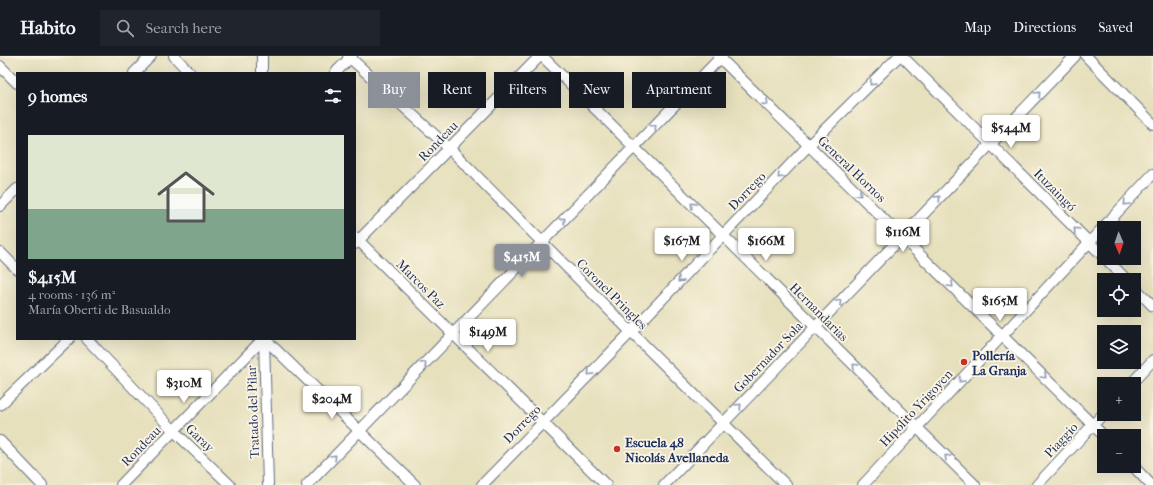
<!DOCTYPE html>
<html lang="en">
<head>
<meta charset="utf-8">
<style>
  :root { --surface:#171b24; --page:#20242c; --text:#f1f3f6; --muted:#9ea1a6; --line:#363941; --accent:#8c9099 }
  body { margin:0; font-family:"IM FELL French Canon",serif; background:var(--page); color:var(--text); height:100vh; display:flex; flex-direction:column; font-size:15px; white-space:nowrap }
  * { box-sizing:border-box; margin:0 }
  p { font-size:13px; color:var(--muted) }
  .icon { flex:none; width:22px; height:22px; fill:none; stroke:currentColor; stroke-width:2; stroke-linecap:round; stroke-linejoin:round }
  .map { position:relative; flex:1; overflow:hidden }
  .panel { position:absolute; left:16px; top:16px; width:340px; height:268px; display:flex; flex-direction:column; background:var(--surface); border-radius:0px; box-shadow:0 4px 16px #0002 }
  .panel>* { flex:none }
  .hud { position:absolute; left:368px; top:16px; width:380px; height:36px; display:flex; gap:8px }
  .needle { width:26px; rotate:178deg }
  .tools { position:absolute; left:1097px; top:165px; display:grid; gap:8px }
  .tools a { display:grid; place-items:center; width:44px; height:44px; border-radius:0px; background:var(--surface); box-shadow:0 4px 16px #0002; font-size:20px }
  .price { position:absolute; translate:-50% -34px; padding:0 9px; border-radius:4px; background:#fff; color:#222; font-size:13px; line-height:26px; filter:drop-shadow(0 1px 2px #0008) }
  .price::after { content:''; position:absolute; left:50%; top:24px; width:12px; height:9px; margin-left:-6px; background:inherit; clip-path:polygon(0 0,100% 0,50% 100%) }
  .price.current { background:var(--accent); color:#fff }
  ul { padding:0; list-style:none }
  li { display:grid; align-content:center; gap:8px; height:212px; padding:0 12px }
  li span { display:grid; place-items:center; height:124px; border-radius:0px; color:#555 }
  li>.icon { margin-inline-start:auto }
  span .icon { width:72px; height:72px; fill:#fffc; stroke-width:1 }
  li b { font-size:17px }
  h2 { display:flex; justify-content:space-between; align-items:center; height:48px; padding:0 12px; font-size:17px }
  .chip { padding:0 14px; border-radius:0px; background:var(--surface); box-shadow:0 4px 16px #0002; font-size:14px; line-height:36px }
  .chip.current { background:var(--accent); color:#fff }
  header { display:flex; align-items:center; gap:24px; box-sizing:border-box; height:56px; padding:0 20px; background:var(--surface); border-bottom:1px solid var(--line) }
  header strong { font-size:19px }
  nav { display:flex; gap:22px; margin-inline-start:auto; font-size:14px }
  .search { width:280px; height:36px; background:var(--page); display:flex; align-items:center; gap:10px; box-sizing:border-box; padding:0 14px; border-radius:0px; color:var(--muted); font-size:15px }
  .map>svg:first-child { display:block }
</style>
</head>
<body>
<header>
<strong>Habito</strong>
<div class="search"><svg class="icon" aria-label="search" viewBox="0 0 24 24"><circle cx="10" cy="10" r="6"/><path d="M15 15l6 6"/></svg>Search here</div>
<nav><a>Map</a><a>Directions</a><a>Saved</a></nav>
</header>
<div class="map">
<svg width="1153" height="429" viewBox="0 0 1153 429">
  <rect width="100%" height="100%" fill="#fcf5e5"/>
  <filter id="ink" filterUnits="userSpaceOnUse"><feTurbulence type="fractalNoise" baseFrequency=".025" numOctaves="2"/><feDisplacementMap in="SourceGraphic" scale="8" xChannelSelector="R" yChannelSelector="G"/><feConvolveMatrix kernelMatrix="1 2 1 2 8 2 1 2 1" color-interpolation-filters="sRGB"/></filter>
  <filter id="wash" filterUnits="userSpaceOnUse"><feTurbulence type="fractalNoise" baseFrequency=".012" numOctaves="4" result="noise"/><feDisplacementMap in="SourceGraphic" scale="16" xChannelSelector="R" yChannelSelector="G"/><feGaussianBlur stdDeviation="0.9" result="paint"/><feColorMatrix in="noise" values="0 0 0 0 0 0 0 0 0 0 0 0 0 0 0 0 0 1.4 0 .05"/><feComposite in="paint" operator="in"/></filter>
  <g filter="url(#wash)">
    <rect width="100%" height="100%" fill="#e6e0bd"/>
  </g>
  <g filter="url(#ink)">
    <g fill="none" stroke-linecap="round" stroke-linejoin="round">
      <g stroke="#626d7f" stroke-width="12">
        <g id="street">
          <path d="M 174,0 L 190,17"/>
          <path d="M 262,0 L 262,17"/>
          <path d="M 348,0 L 449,92 L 631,276 L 786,429"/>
          <path d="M 542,0 L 975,429"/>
          <path d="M 718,0 L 1104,380"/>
          <path d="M 902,0 L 1104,201"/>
          <path d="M 1086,0 L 1153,68"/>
          <path d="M 0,10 L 17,27"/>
          <path d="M 134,17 L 151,0"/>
          <path d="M 335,17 L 352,0"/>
          <path d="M 0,150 L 17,133"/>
          <path d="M 355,181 L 606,429"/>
          <path d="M 355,188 L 540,0"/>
          <path d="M 0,196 L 17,213"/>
          <path d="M 1105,202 L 1127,224"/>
          <path d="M 1134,231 L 1153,250"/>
          <path d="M 87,283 L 174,375 L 230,429"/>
          <path d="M 264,283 L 268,429"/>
          <path d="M 265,283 L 415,429"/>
          <path d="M 1131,328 L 1153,304"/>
          <path d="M 0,349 L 69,283"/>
          <path d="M 0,385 L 42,429"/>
          <path d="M 1133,410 L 1151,429"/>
          <path d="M 121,429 L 263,283"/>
          <path d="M 307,429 L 722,0"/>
          <path d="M 482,429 L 631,276 L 809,89 L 899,0"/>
          <path d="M 664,429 L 1075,0"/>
          <path d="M 863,429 L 1153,118"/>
          <path d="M 1037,429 L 1104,357"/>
        </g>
      </g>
      <use href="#street" stroke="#fff" stroke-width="10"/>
    </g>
    <defs><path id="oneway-chevron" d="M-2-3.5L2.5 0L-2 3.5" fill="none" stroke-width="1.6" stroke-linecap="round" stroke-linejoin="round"/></defs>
    <g stroke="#8d97ae">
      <use href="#oneway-chevron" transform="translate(872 27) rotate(135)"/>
      <use href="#oneway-chevron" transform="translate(1038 38) rotate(-46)"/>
      <use href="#oneway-chevron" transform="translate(766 47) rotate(44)"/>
      <use href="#oneway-chevron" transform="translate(654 71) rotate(-46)"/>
      <use href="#oneway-chevron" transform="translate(780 120) rotate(134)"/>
      <use href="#oneway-chevron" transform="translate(859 138) rotate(44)"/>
      <use href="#oneway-chevron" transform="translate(938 142) rotate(-46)"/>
      <use href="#oneway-chevron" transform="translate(1126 147) rotate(133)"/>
      <use href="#oneway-chevron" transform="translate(693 149) rotate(-135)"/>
      <use href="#oneway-chevron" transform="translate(563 164) rotate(-46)"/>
      <use href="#oneway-chevron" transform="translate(1076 174) rotate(-135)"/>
      <use href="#oneway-chevron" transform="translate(680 224) rotate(133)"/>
      <use href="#oneway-chevron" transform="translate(951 229) rotate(45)"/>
      <use href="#oneway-chevron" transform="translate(839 246) rotate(-46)"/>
      <use href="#oneway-chevron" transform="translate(424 308) rotate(-46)"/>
      <use href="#oneway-chevron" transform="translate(855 310) rotate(-135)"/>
      <use href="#oneway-chevron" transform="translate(590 317) rotate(135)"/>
      <use href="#oneway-chevron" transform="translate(1044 320) rotate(45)"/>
      <use href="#oneway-chevron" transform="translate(961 324) rotate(133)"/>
      <use href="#oneway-chevron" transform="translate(739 350) rotate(-46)"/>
      <use href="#oneway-chevron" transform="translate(334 401) rotate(-46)"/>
      <use href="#oneway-chevron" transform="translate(947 401) rotate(-135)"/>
    </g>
  </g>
  <g fill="#c8321e" stroke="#fcf5e5" stroke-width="1.5">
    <circle cx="964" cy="306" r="4"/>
    <circle cx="617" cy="393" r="4"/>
  </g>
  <g text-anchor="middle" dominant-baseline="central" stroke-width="3.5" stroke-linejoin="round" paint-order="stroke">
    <g font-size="13" fill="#1b2f5e" stroke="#fcf5e5">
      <text transform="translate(438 85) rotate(-46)">Rondeau</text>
      <text transform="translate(852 113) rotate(44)">General Hornos</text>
      <text transform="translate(1055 134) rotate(45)">Ituzaingó</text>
      <text transform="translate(747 135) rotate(-46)">Dorrego</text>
      <text transform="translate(421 228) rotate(45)">Marcos Paz</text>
      <text transform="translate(612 238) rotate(45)">Coronel Pringles</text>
      <text transform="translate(819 256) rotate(45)">Hernandarias</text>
      <text transform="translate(768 301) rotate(-46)">Gobernador Sola</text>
      <text transform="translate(916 352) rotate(-47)">Hipólito Yrigoyen</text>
      <text transform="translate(253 356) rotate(-92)">Tratado del Pilar</text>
      <text transform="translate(522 368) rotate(-46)">Dorrego</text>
      <text transform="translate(200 382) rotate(44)">Garay</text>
      <text transform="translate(1061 384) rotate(-47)">Piaggio</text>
      <text transform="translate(141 390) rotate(-46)">Rondeau</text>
    </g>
    <g font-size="13" font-weight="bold" fill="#1b2f5e" stroke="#fcf5e5" text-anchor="start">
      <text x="972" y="299">Pollería<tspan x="972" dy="15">La Granja</tspan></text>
      <text x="625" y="386">Escuela 48<tspan x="625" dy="15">Nicolás Avellaneda</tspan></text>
    </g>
  </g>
</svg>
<div class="tools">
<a><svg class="needle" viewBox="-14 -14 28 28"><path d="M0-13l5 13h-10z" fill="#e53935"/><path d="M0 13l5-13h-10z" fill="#9ea1a6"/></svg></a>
<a><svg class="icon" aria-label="locate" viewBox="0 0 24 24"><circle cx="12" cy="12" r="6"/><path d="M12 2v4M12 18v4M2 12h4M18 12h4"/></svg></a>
<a><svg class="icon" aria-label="layers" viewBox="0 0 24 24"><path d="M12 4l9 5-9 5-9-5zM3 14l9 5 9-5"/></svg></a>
<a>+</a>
<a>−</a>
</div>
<b class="price" style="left:1011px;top:93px">$544M</b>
<b class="price" style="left:903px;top:197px">$116M</b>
<b class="price" style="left:682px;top:206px">$167M</b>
<b class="price" style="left:766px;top:206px">$166M</b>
<b class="price current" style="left:522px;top:222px">$415M</b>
<b class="price" style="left:1000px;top:266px">$165M</b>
<b class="price" style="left:488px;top:297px">$149M</b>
<b class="price" style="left:184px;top:348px">$310M</b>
<b class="price" style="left:332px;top:364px">$204M</b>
<div class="hud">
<a class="chip current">Buy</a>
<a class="chip">Rent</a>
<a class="chip">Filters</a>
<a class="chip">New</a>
<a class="chip">Apartment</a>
</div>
<section class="panel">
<h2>9 homes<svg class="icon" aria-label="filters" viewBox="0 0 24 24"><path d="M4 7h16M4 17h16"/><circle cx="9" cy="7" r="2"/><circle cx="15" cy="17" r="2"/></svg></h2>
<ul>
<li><span style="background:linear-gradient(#dfe7d0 60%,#7fa58c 0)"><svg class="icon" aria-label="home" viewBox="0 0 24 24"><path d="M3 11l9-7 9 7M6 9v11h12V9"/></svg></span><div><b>$415M</b><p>4 rooms · 136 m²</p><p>María Oberti de Basualdo</p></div></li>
</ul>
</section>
</div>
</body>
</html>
